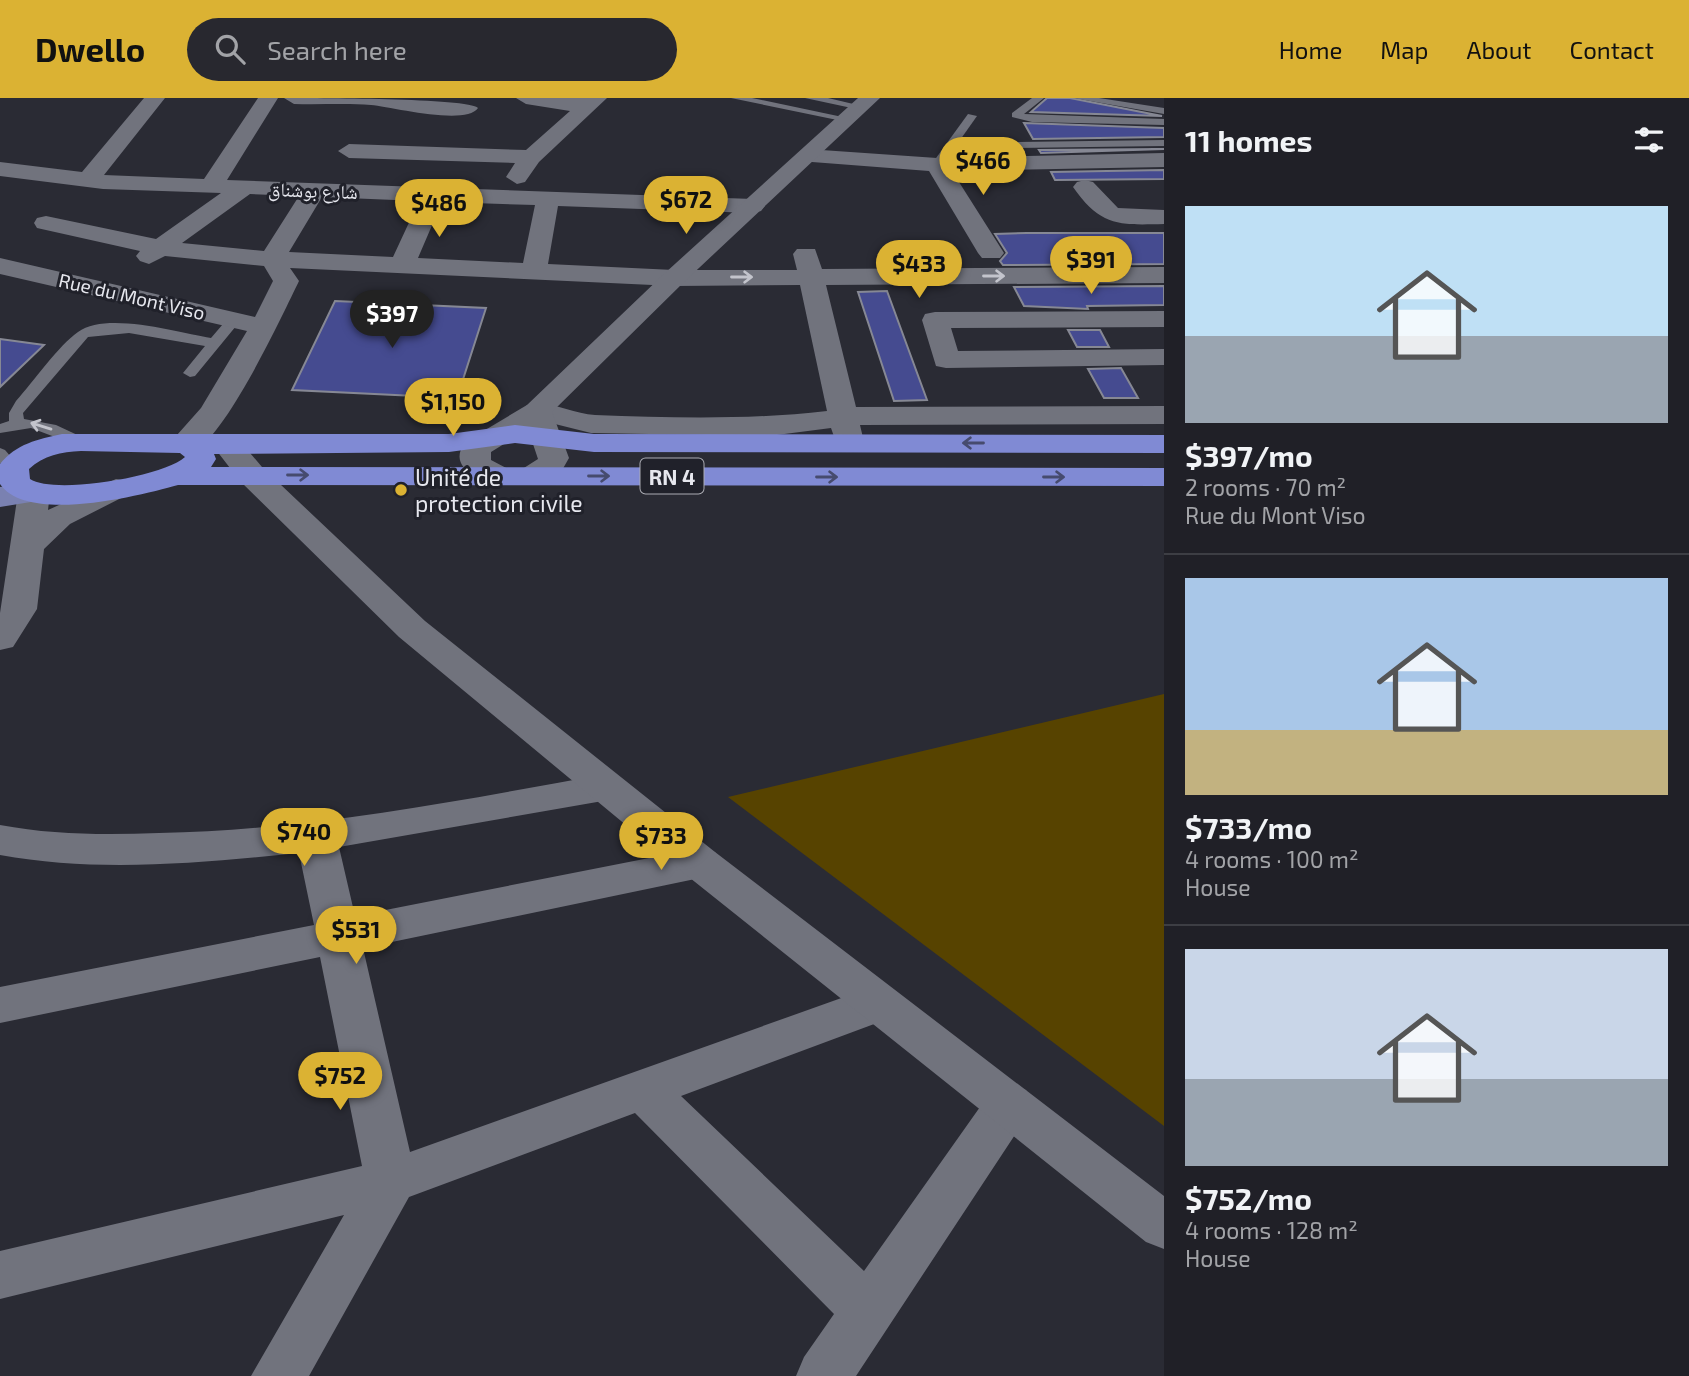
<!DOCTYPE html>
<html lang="en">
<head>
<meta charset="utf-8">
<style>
  :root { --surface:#202027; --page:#28282f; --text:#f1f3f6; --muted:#a2a3a7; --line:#3d3e44; --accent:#dbb233 }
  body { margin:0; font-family:"Exo 2","Noto Naskh Arabic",sans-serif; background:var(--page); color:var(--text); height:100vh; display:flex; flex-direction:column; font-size:26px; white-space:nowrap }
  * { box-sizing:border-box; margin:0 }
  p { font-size:23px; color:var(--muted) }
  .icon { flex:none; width:38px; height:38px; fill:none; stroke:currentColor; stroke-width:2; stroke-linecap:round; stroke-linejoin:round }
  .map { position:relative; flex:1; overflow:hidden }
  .panel { display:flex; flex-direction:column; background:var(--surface); width:525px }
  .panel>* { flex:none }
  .price { position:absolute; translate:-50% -60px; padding:0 16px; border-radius:24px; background:var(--accent); color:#111; font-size:23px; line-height:46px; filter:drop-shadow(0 2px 4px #0008) }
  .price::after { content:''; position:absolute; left:50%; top:42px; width:21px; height:16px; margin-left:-10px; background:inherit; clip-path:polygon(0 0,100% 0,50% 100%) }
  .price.on { background:#222; color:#fff }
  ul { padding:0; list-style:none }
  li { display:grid; align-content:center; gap:14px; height:371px; padding:0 21px }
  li+li { border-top:2px solid var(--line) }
  li span { display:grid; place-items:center; height:217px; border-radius:0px; color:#555 }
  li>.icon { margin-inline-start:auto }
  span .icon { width:126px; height:126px; fill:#fffc; stroke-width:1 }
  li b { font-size:30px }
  h2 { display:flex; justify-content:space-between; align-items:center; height:84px; padding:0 21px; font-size:30px }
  header { display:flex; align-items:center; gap:42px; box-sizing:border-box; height:98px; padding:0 35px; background:var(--accent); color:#111 }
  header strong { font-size:33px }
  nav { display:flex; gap:38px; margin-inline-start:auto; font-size:24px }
  .search { width:490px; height:63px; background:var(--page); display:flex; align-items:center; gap:18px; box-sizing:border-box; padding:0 24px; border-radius:38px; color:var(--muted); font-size:26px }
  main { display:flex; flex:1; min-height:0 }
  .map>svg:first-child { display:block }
</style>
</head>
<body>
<header>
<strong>Dwello</strong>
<div class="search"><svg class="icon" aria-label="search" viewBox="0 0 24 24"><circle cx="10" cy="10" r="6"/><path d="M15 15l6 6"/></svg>Search here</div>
<nav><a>Home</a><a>Map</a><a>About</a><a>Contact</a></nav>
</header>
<main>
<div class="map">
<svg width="1164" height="1278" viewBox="0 0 1164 1278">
  <rect width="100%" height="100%" fill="#2a2b34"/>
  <path fill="#574300" d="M 1164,596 L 1164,1028 L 728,699 Z"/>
  <g fill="#454b90" stroke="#868894" stroke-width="2">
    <path d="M 1047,0 L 1070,0 L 1162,18 L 1031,14 Z"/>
    <path d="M 1024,25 L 1164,30 L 1164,39 L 1033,41 Z"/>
    <path d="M 1164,51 L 1041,55 L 1039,52 Z"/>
    <path d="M 1164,72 L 1164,81 L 1055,82 L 1051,74 Z"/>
    <path d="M 1027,135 L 1164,135 L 1164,166 L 1003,167 L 1000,163 L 1007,155 L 995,136 Z"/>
    <path d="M 1164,188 L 1164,207 L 1087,208 L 1088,211 L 1024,208 L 1014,189 Z"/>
    <path d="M 887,193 L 927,302 L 894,303 L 858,194 Z"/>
    <path d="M 335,203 L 486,210 L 457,300 L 292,292 Z"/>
    <path d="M 1068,232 L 1100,232 L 1109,249 L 1077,249 Z"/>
    <path d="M 0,241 L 44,247 L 0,289 Z"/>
    <path d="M 1121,270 L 1138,300 L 1104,300 L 1088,271 Z"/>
  </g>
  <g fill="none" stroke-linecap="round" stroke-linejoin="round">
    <g fill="#71737d" fill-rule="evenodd">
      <path d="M 731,0 L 752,0 L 852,21 L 847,24 Z"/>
      <path d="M 805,0 L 828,0 L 866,9 L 861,12 Z"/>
      <path d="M 1032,0 L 1044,0 L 1024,16 L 1164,21 L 1164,27 L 1032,24 L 1012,19 L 1012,15 Z"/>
      <path d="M 1073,0 L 1099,0 L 1164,10 L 1164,16 Z"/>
      <path d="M 968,16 L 977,18 L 941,69 L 933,69 L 931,67 Z"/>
      <path d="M 1164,42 L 1164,48 L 1017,50 L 1005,52 L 973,68 L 963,66 L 998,47 L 1017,44 Z"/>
      <path d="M 229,219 L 241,222 L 195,278 L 190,279 L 183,275 L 205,248 L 129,235 L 88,239 L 23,315 L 24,321 L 56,327 L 86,341 L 86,347 L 76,347 L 31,330 L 0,335 L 0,326 L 9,323 L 9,315 L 16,303 C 33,284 59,247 78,234 C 107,213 179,235 211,240 Z"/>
      <path d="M 0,350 L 5,352 L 18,367 L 18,373 L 8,373 L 0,365 Z"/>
    </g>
    <g fill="#71737d" fill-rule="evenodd">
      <path d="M 144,0 L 165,0 L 104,77 L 204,81 L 258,0 L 278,0 L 227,82 L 753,101 L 761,103 L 765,108 L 761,113 L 753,115 L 558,108 L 548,166 L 674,172 L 797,172 L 793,156 L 797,151 L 815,151 L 822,171 L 1164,169 L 1164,185 L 826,187 L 856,309 L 1164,308 L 1164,326 L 860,327 L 864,344 L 860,350 L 849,353 L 838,350 L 831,330 L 769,338 L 591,335 L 527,319 L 522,313 L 527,307 C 549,301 572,316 595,317 C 672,320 750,322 827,313 L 800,187 L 674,188 L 290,170 L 299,183 C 282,218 227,336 194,353 C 187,356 180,354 173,352 L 169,346 L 201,310 L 247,233 L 0,176 L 0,160 L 255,219 L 273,183 L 264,168 L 165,158 L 149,166 L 140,163 L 136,158 L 140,153 L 37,130 L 34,125 L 37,120 L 46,118 L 156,141 L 221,95 L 103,91 L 0,78 L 0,64 L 82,74 ZM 250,96 L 299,98 L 264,153 L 182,145 ZM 322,99 L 419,103 L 393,159 L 289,154 ZM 442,104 L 535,107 L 523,165 L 418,160 Z"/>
      <path d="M 284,0 C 309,0 470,0 478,10 C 466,28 392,9 371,7 C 346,5 319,7 294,6 Z"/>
      <path d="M 516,0 L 607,0 L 539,64 L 525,84 L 517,86 L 506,79 L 515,65 L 349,60 L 338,53 L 349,46 L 526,52 L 570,13 L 526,6 Z"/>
      <path d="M 807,51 L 937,60 L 1164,55 L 1164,69 L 952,73 L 1004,155 L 1000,160 L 982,160 L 978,155 L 929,73 L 799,63 L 796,58 Z"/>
      <path d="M 1085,82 L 1093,84 L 1118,110 L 1164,112 L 1164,126 C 1119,127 1101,129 1073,89 L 1077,84 Z"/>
      <path d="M 1164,213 L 1164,229 L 951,230 L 958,253 L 1164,251 L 1164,267 L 946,270 L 936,268 L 922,222 L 925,216 L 935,214 Z"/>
      <path d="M 116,381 L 127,383 L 132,390 L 127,397 L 70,426 L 44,451 L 37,511 L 13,549 L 0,552 L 0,515 L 18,395 L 23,388 L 34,385 L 45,388 L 50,395 L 48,412 Z"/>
      <path d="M 606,676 L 620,680 L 626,690 L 620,700 L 339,749 L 355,818 L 700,750 L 715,754 L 721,765 L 715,776 L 700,780 L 363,850 L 410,1054 L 861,893 L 877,888 L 893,893 L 900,906 L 893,919 L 681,998 L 864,1173 L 992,992 L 1009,986 L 1026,992 L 1033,1006 L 1026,1020 L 856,1278 L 796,1278 L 804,1259 L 834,1216 L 635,1015 L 409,1099 L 309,1278 L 251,1278 L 344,1117 L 0,1201 L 0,1153 L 362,1068 L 320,859 L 0,925 L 0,889 L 314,827 L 299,755 C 201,765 98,775 0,757 L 0,727 C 53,737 106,737 159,735 C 310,732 458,703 606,676 Z"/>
    </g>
    <g fill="#71737d" fill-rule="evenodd">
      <path d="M 858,0 L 880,0 L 683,185 L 552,314 L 569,360 L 561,374 L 529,387 L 516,381 L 502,387 C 481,382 446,371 465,344 L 527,307 L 665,175 ZM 528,331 L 538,361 L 516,375 L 491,362 L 491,354 Z"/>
      <path d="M 228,339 L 239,342 L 262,369 L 425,523 L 715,754 L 1164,1098 L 1164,1151 L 1146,1144 L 685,776 L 399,539 L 240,383 L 213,348 L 217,342 Z"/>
    </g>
    <path fill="#7a81b1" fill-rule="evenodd" d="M 32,385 L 43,388 L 48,395 L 43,402 L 0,409 L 0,389 Z"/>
    <path fill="#808ad4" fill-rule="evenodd" d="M 515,327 L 594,336 L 1164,337 L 1164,355 L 594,354 L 515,345 L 449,354 L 214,356 L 216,361 L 211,369 L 1164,370 L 1164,388 L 178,387 C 139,398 27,426 0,386 L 0,366 C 16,346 38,341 62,336 L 449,336 ZM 81,353 L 180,355 L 185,359 C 163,379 54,397 30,381 L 29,371 C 44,357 61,354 81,353 Z"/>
  </g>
  <defs><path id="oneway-shaft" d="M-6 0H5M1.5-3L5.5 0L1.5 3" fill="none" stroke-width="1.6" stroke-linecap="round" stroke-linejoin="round" transform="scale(1.75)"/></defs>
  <g stroke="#c3c4cc">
    <use href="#oneway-shaft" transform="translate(994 178)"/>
    <use href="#oneway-shaft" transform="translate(742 179)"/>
    <use href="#oneway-shaft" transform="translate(41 328) rotate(-163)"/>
  </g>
  <g stroke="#464b6e">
    <use href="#oneway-shaft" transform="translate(973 345) rotate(-180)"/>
    <use href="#oneway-shaft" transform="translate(298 377)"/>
    <use href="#oneway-shaft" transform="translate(599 378)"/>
    <use href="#oneway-shaft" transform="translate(827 379)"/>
    <use href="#oneway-shaft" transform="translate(1054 379)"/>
  </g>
  <circle fill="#dbb233" stroke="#20212a" stroke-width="2.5" cx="401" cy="392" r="7"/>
  <g text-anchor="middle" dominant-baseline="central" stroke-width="6" stroke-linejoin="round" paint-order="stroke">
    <g font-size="19" fill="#e6e7ee" stroke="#20212a">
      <text transform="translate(313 92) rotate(2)">شارع بوشناق</text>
      <text transform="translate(132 198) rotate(13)">Rue du Mont Viso</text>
    </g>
    <rect fill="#20212a" stroke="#abacb3" stroke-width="2" x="640.5" y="360.5" width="63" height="35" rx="5"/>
    <g font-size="21" font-weight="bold" fill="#e6e7ee">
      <text x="672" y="378">RN 4</text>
    </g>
    <g font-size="23" fill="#e6e7ee" stroke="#20212a" text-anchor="start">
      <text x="415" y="379">Unité de<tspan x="415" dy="26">protection civile</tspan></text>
    </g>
  </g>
</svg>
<b class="price" style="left:983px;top:99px">$466</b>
<b class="price" style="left:686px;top:138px">$672</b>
<b class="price" style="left:439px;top:141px">$486</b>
<b class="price" style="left:1091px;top:198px">$391</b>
<b class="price" style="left:919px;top:202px">$433</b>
<b class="price on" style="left:392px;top:252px">$397</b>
<b class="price" style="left:453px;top:340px">$1,150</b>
<b class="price" style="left:304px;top:770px">$740</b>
<b class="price" style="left:661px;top:774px">$733</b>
<b class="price" style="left:356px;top:868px">$531</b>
<b class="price" style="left:340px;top:1014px">$752</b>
</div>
<section class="panel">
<h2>11 homes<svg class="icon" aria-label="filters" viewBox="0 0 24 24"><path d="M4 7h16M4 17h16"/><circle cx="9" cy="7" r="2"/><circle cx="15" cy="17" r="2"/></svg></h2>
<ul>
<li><span style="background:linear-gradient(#bfe0f5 60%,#9aa5b1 0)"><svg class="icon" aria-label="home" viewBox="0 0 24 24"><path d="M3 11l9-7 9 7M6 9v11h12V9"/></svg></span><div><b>$397/mo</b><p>2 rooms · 70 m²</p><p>Rue du Mont Viso</p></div></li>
<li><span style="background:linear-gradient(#a9c7e8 70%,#c2b280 0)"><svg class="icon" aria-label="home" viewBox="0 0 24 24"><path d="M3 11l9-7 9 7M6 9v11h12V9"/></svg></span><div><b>$733/mo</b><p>4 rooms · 100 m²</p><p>House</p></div></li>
<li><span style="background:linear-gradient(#c9d6e8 60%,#9aa5b1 0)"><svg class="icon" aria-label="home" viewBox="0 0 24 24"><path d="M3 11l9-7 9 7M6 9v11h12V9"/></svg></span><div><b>$752/mo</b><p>4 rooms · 128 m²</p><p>House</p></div></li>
</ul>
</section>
</main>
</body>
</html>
